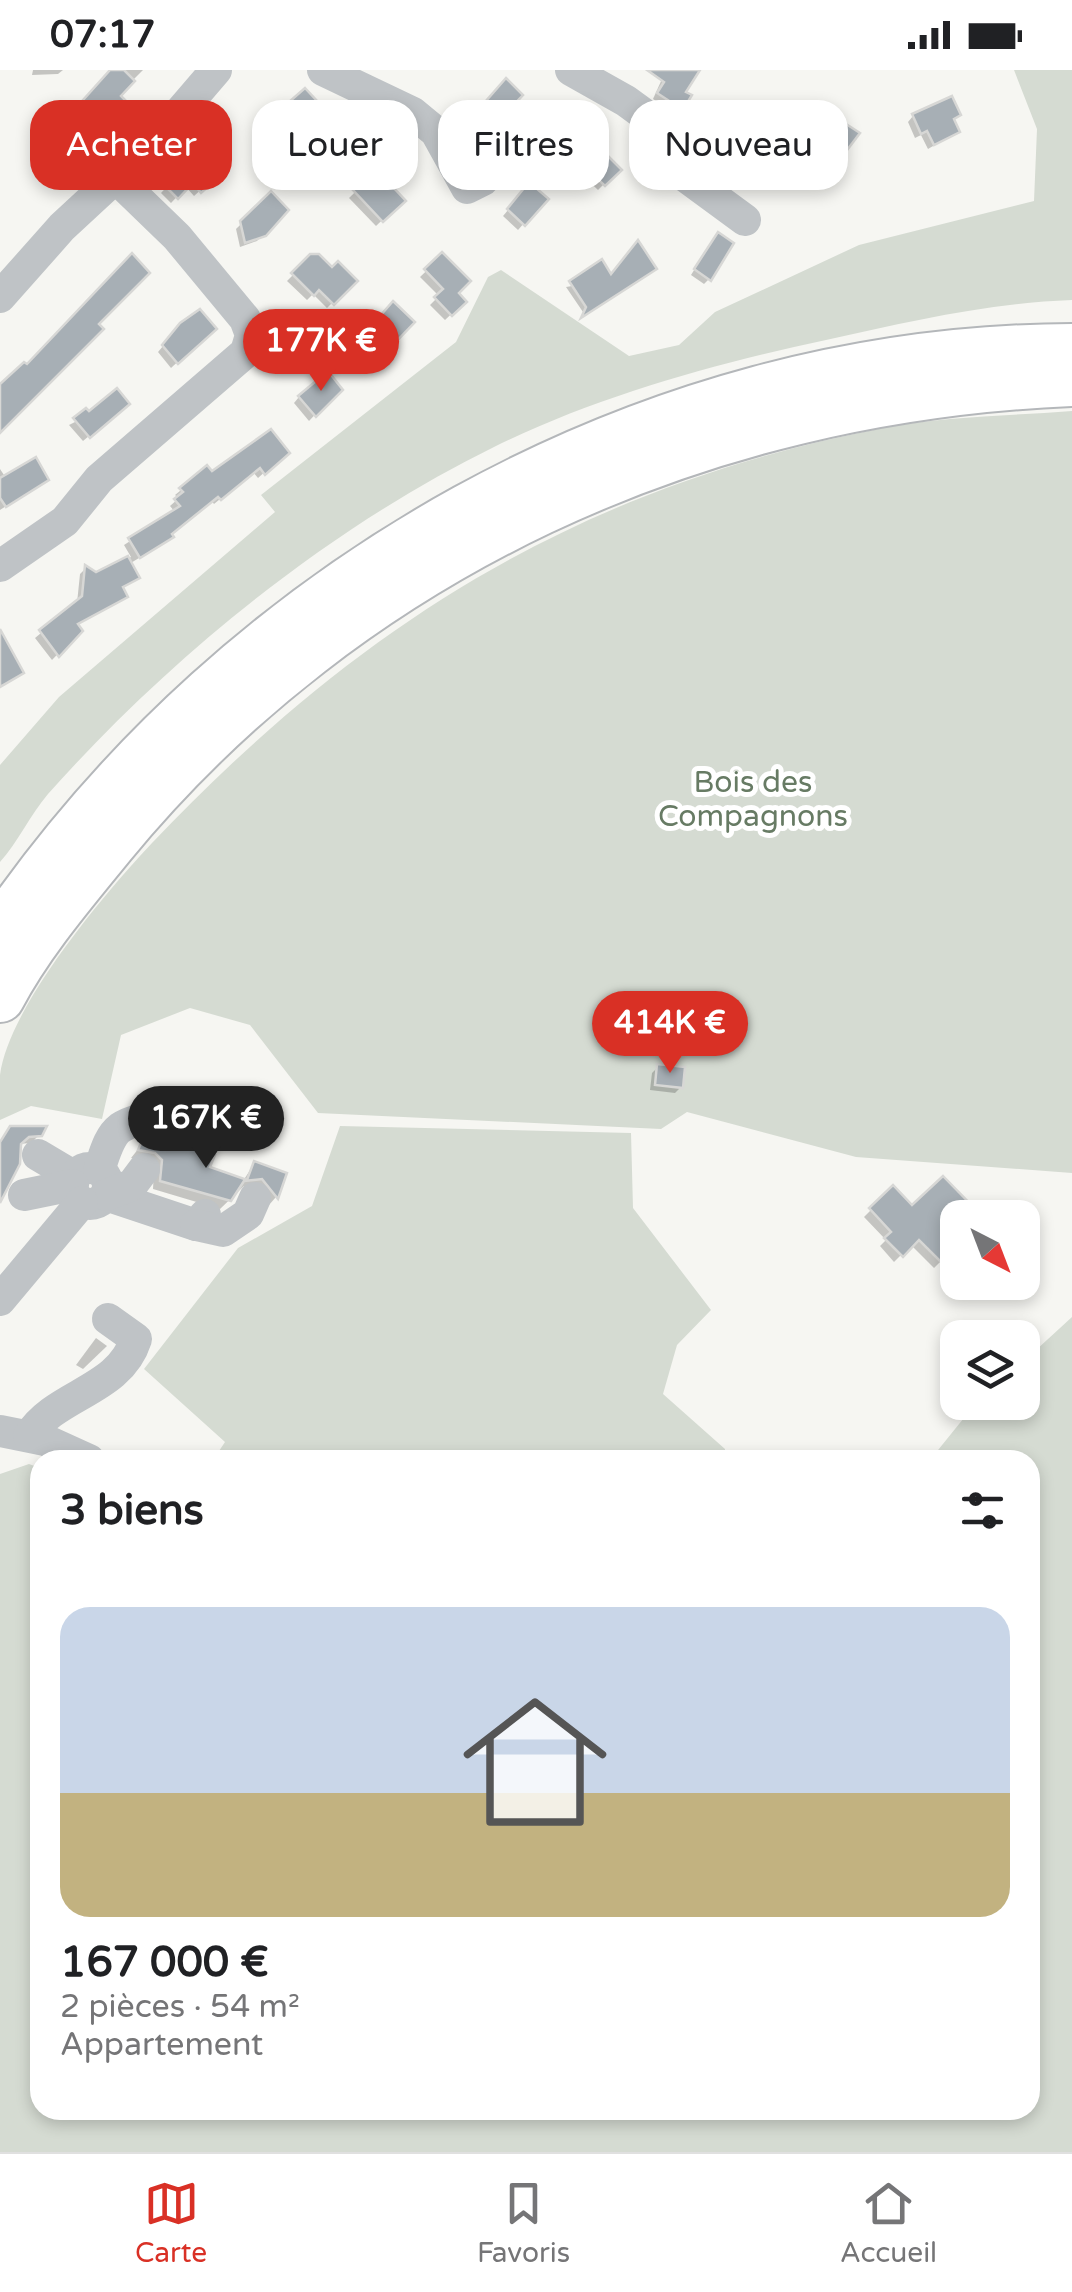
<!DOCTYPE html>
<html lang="fr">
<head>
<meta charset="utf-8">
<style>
  :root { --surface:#fff; --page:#f2f2f2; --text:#202124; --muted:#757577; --line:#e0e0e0; --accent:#d93025 }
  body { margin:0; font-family:"Varela Round",sans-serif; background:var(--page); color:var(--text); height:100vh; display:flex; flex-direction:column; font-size:38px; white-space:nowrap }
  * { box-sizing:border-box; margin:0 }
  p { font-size:32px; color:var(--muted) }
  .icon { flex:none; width:55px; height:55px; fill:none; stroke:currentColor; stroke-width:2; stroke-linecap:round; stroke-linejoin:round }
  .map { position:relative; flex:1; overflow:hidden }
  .panel { position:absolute; left:30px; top:1380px; width:1010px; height:670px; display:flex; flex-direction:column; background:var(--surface); border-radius:30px; box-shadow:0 5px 15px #0003 }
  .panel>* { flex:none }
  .hud { position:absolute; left:30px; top:30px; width:1012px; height:90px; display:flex; gap:20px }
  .needle { width:65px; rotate:138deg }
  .fabs { position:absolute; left:940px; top:1130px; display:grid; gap:20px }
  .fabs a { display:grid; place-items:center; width:100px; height:100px; border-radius:20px; background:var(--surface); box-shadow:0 5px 15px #0003; font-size:50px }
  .price { position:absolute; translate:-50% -85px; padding:0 22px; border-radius:35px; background:var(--accent); color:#fff; font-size:32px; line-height:65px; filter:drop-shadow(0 2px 5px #0008) }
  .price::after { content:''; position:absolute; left:50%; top:60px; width:30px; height:22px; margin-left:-15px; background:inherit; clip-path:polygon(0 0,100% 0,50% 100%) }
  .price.on { background:#222; color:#fff }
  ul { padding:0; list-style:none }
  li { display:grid; align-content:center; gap:20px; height:530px; padding:0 30px }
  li+li { border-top:2px solid var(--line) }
  li span { display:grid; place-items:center; height:310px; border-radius:30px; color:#555 }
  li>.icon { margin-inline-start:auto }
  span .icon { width:180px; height:180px; fill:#fffc; stroke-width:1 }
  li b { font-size:42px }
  h2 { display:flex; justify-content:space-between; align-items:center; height:120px; padding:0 30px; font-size:42px }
  .pill { padding:0 35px; border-radius:30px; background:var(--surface); box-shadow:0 5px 15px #0003; font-size:35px; line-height:90px }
  .pill.on { background:var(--accent); color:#fff }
  .status { display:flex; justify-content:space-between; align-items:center; height:70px; padding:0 50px; background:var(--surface); direction:ltr }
  .status svg { height:28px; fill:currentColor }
  .dock { display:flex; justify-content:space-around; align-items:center; height:140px; border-top:2px solid var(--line); background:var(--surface); font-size:28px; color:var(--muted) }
  .dock a { display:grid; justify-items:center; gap:5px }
  .dock .on { color:var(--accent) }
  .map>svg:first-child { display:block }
</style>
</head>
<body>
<div class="status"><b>07:17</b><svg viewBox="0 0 49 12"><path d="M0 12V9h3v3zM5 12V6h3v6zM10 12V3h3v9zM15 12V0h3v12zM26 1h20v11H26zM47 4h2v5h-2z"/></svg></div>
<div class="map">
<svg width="1072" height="2082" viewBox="0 0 1072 2082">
  <rect width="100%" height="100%" fill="#f6f6f2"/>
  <g fill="#d5dbd2">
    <path d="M 1014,0 L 1072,0 L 1072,230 C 988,233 907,252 826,270 C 714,294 598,326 494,377 C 329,458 171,586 48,724 C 30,745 18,772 0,792 L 0,695 L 59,627 L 275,442 L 261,425 L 456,272 L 488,207 L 501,200 L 629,286 L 679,275 L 715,242 L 859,175 L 1034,131 L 1037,59 Z"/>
    <path d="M 1072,341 L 1072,1103 L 856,1087 L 687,1042 L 661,1059 L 318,1043 L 250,955 L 190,938 L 121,965 L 102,1049 L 31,1036 L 0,1050 C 0,1035 0,1019 0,1005 C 9,936 105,823 152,773 C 363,551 580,417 883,358 C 944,346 1010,346 1072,341 Z"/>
    <path d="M 340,1056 L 631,1063 L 633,1138 L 711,1240 L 677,1275 L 663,1324 L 725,1379 L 725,1390 L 213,1390 L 225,1372 L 144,1299 L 238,1178 L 312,1136 Z"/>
    <path d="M 1072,1247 L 1072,2082 L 0,2082 L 0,1404 L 29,1394 L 40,1398 L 40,2040 L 1030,2040 L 1030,1390 L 930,1390 L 976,1333 L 1022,1332 L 1023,1292 Z"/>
  </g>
  <g fill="#0003">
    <path d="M 33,0 L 63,0 L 58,4 L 32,5 Z"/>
    <path d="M 113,0 L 143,0 L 117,26 L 130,38 L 113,55 L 105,47 L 53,101 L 36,85 Z"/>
    <path d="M 666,0 L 683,22 L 675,44 L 653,29 Z"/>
    <path d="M 506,12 L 520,25 L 489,58 L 475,46 Z"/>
    <path d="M 304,21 L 328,47 L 293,80 L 269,54 Z"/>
    <path d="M 746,42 L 766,77 L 760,82 L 732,60 Z"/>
    <path d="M 913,46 L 952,51 L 957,62 L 928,79 L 921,65 L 915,68 L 908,52 Z"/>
    <path d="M 821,50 L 839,86 L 834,92 L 804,72 Z"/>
    <path d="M 593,75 L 618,100 L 598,120 L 573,96 Z"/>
    <path d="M 201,80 L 223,100 L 194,126 L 186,117 L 171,133 L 161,123 Z"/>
    <path d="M 376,102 L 402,131 L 376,156 L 349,128 Z"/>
    <path d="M 524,121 L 545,129 L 518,160 L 503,146 Z"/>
    <path d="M 271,125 L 285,140 L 257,171 L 240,177 L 236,159 Z"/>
    <path d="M 713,170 L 709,209 L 704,214 L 691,205 Z"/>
    <path d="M 442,186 L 455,223 L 464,232 L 445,250 L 430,235 L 439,226 L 420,207 Z"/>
    <path d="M 311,187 L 354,211 L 327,238 L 313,224 L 307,230 L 287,211 Z"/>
    <path d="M 650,203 L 581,247 L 583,242 L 566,217 Z"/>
    <path d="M 393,235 L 412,252 L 382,283 L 364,267 Z"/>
    <path d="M 213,259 L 171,298 L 158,282 L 175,262 Z"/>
    <path d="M 339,319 L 309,351 L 294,333 L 299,327 Z"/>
    <path d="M 121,339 L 83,371 L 69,355 L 89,345 Z"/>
    <path d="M 286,383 L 258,408 L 253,402 L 214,434 L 211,430 L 169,464 L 166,472 L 129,494 L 137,507 L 121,518 L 119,532 L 76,555 L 80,561 L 52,590 L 35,568 L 77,533 L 80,504 L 85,499 L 96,505 L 131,487 L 124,475 L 175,442 L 170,436 L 179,428 L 175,425 L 207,399 L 212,405 Z"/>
    <path d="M 0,399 L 6,408 L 46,410 L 0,440 Z"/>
    <path d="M 658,997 L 681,1017 L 675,1023 L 650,1020 L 652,1003 Z"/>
    <path d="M 11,1059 L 40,1064 L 31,1073 L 18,1074 L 0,1128 L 0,1072 Z"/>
    <path d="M 166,1071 L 206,1098 L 243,1111 L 254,1094 L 284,1104 L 276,1127 L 269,1135 L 262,1124 L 244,1116 L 220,1139 L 153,1119 L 154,1100 L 146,1090 L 131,1088 L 143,1073 L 160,1077 Z"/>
    <path d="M 893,1118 L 912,1139 L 958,1148 L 958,1199 L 945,1187 L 934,1198 L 911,1175 L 894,1192 L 880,1176 L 886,1170 L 864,1147 Z"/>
    <path d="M 981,1212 L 1001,1212 L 990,1223 Z"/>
    <path d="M 96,1268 L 107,1276 L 83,1299 L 76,1295 Z"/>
  </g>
  <g fill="#a7afb5" stroke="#d7d7d5" stroke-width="2.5">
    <path d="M 110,0 L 124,0 L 135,11 L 121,26 L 133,38 L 120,52 L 112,43 L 60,97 L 40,78 Z"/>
    <path d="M 647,0 L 700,0 L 686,22 L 692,25 L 683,40 L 657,23 L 664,12 Z"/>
    <path d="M 506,8 L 523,25 L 496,54 L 479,39 Z"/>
    <path d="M 305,18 L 332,47 L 300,76 L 273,46 Z"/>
    <path d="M 952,26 L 961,45 L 954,49 L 960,62 L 934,75 L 927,61 L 921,64 L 912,44 Z"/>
    <path d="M 751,33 L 783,57 L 767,78 L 736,54 Z"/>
    <path d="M 826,41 L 860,63 L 841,88 L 808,65 Z"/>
    <path d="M 593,71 L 622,100 L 605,116 L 576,88 Z"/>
    <path d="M 201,76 L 205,80 L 209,76 L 226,80 L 228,90 L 223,96 L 227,100 L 201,123 L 193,113 L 178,129 L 165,116 Z"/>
    <path d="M 376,99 L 406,131 L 383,152 L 353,120 Z"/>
    <path d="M 529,112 L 549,129 L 525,156 L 507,139 Z"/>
    <path d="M 271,121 L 289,140 L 266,166 L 245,173 L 240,151 Z"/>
    <path d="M 718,162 L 734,173 L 711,211 L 694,199 Z"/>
    <path d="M 638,170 L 657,199 L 581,248 L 586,237 L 569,211 L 602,189 L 611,204 Z"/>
    <path d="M 442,182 L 471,211 L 459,223 L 467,232 L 452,246 L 434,227 L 443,219 L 424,199 Z"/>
    <path d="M 132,183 L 150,203 L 99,254 L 104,259 L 0,363 L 0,314 L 24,292 L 27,294 Z"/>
    <path d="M 310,184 L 319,184 L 332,197 L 338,191 L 358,211 L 334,235 L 319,220 L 314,226 L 291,203 Z"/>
    <path d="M 393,231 L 415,252 L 389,279 L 368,260 Z"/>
    <path d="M 200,239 L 217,259 L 178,294 L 162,275 L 180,253 Z"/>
    <path d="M 328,301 L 343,320 L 316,347 L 298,326 Z"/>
    <path d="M 117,318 L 130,334 L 90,368 L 73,348 L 86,338 L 89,341 Z"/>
    <path d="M 271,359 L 290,383 L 265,405 L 260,398 L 221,430 L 218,427 L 172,464 L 174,467 L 140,488 L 128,468 L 180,436 L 174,429 L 183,422 L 179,418 L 207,395 L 212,401 Z"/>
    <path d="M 36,387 L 49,410 L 6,437 L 0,428 L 0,408 Z"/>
    <path d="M 128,486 L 140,508 L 123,517 L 128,527 L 78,554 L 83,561 L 59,587 L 39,560 L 82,526 L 85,495 L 96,502 Z"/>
    <path d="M 0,559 L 24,603 L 0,617 Z"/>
    <path d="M 657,994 L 685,997 L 683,1018 L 655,1015 Z"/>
    <path d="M 10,1056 L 47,1056 L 42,1066 L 29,1067 L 21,1074 L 20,1094 L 0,1133 L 0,1072 Z"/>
    <path d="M 165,1068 L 215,1085 L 210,1097 L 247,1110 L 254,1091 L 287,1103 L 278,1129 L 262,1109 L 244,1111 L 231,1131 L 160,1111 L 162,1090 L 155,1083 L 138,1080 L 142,1070 L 162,1075 Z"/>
    <path d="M 943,1106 L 984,1148 L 958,1148 L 958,1178 L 942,1193 L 919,1170 L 903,1187 L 884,1168 L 891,1162 L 869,1138 L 893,1115 L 912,1135 Z"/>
  </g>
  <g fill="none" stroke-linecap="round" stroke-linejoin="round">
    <g stroke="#b4b7ba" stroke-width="52">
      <g id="highway">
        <path d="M 0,860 C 238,512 646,279 1072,278"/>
        <path d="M 0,928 C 29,873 72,823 111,775 C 350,485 700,327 1072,312"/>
      </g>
    </g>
    <g stroke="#bfc3c6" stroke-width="32">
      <path d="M 323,0 L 413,43 L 436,62 L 467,118 L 483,110"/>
      <path d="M 571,0 L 626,31 L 678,69 L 681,103 L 745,150"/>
      <path d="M 0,227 L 62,157 L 156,70 L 216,0"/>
      <path d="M 0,496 L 65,451 L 99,409 L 246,282 L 251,265 L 245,249 L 177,167 L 116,108"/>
      <path d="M 38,1085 L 75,1107"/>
      <circle cx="90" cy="1116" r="18"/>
      <path d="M 99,1100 C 104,1087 108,1067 120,1058 C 149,1038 199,1052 230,1059"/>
      <path d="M 24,1125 L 73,1115"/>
      <path d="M 106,1125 L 196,1155 L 205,1145"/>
      <path d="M 106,1125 L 132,1115 L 144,1099"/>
      <path d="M 196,1155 L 223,1161 L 248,1144 L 255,1128"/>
      <path d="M 0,1230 L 82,1132"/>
      <path d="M 0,1361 L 45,1370 L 89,1390"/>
      <path d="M 29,1366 C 56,1323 119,1322 136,1269 L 108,1249"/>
    </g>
    <use href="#highway" stroke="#fff" stroke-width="48"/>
  </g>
  <g text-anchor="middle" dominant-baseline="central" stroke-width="10" stroke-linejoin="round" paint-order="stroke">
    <g font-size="30" fill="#677b64" stroke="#fff">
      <text x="753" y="712">Bois des<tspan x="753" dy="34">Compagnons</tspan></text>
    </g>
  </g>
</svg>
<div class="fabs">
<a><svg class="needle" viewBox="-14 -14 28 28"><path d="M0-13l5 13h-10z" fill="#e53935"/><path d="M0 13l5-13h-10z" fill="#757577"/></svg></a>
<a><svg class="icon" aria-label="layers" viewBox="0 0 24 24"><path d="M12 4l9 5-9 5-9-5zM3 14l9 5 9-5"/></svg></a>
</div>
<b class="price" style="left:321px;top:324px">177K €</b>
<b class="price" style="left:670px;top:1006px">414K €</b>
<b class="price on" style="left:206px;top:1101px">167K €</b>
<div class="hud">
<a class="pill on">Acheter</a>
<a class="pill">Louer</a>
<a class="pill">Filtres</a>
<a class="pill">Nouveau</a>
</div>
<section class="panel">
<h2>3 biens<svg class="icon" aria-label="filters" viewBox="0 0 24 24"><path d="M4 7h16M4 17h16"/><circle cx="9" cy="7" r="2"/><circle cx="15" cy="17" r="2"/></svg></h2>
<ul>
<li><span style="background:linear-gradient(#c9d6e8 60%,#c2b280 0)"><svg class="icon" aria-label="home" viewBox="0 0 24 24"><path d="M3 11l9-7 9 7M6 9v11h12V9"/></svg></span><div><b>167 000 €</b><p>2 pièces · 54 m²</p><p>Appartement</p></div></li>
</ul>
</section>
</div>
<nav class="dock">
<a class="on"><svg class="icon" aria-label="map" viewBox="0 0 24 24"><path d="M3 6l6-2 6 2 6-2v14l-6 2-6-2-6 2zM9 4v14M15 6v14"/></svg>Carte</a>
<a><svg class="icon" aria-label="saved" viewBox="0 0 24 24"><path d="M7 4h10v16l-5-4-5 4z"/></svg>Favoris</a>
<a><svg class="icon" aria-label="home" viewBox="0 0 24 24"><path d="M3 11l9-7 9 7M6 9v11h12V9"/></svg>Accueil</a>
</nav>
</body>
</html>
